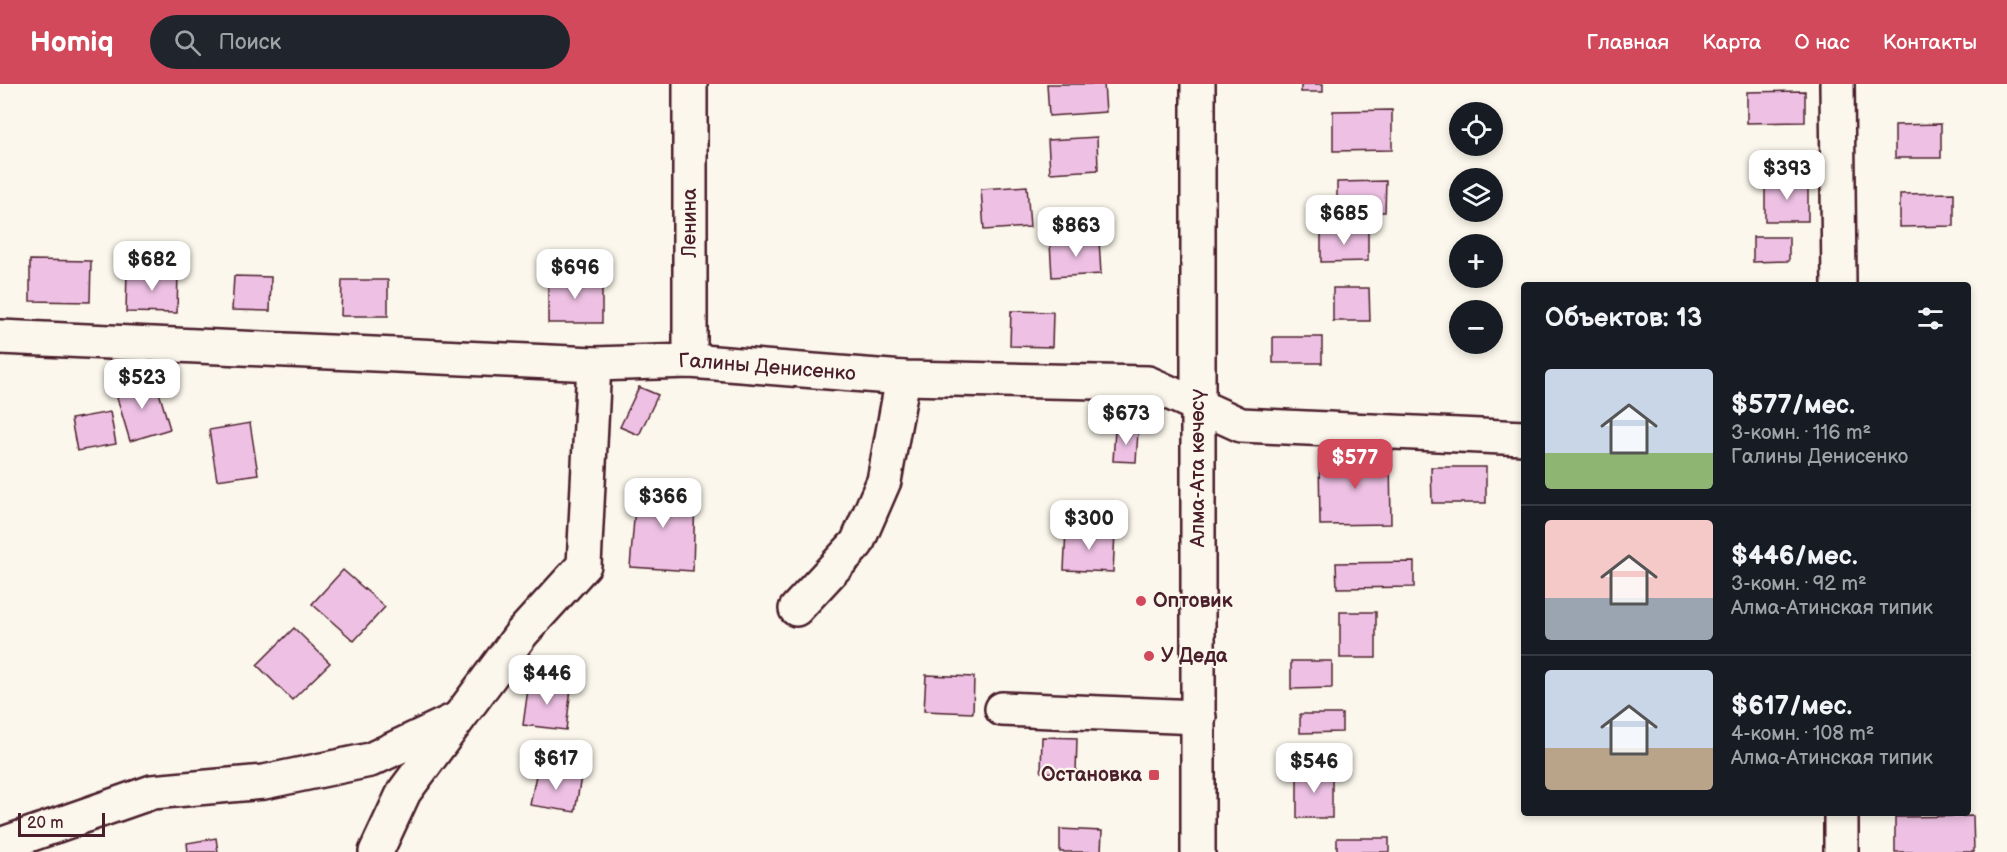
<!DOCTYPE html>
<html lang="ru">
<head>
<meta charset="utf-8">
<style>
  :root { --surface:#171b24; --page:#20242c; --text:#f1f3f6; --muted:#9ea1a6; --line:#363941; --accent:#d1495b }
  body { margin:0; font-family:"Balsamiq Sans",sans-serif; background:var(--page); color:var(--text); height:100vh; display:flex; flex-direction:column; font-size:22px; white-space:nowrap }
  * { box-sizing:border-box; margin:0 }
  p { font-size:20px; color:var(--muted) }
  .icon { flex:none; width:33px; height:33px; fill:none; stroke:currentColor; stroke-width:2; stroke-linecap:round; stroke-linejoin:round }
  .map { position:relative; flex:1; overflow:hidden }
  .details { position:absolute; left:1521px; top:198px; width:450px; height:534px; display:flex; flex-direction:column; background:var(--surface); border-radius:6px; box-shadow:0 3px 9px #0003 }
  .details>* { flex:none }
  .fabs { position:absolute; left:1449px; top:18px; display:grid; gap:12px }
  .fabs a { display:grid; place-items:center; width:54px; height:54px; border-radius:50%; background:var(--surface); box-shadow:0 3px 9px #0003; font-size:30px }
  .scale { position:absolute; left:18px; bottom:15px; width:87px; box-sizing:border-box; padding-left:6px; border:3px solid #4a1f2b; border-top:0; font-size:16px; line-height:21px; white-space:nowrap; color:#4a1f2b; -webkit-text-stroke:4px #fbf7ec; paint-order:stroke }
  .price { position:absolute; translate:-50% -51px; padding:0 14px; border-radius:12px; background:#fff; color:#222; font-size:20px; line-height:39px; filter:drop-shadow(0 2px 3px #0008) }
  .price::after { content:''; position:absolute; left:50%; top:36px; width:18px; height:14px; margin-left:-9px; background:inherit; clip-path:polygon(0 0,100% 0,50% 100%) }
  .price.current { background:var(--accent); color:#fff }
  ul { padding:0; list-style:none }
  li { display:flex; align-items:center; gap:18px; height:150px; padding:0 24px }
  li+li { border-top:2px solid var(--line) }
  li span { display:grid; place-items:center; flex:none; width:168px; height:120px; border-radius:6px; color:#555 }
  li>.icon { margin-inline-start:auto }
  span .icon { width:72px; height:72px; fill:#fffc; stroke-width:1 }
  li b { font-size:26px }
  h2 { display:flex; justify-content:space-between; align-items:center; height:72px; padding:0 24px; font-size:26px }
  header { display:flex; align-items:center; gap:36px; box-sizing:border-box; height:84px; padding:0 30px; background:var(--accent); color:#fff }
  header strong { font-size:28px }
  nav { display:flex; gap:33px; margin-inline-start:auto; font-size:21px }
  .search { width:420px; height:54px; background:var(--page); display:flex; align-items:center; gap:15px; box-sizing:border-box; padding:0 21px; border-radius:33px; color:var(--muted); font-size:22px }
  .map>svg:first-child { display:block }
</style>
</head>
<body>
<header>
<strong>Homiq</strong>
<div class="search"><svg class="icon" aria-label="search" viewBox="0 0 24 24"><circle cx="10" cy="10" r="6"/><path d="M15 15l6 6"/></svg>Поиск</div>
<nav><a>Главная</a><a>Карта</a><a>О нас</a><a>Контакты</a></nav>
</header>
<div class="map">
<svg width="2007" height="768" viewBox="0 0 2007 768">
  <rect width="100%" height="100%" fill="#fbf7ec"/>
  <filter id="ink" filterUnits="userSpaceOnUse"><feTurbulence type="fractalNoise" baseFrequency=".0167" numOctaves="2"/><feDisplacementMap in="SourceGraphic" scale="12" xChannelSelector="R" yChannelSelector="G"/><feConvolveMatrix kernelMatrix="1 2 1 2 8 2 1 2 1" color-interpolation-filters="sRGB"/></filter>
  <g filter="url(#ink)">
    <g fill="#eec1e4" stroke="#4a1f2b" stroke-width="1.5">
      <path d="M 1047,0 L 1104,0 L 1106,28 L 1049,32 Z"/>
      <rect x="1301" y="0" width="22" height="8"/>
      <path d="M 1805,7 L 1805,38 L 1747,39 L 1747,8 Z"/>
      <path d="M 1392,26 L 1392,66 L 1333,67 L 1333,27 Z"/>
      <path d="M 1941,40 L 1941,74 L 1895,74 L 1895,41 Z"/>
      <path d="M 1097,53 L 1098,86 L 1050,89 L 1048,56 Z"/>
      <path d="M 1808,96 L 1808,137 L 1765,137 L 1765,97 Z"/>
      <path d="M 1386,97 L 1385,128 L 1337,128 L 1337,98 Z"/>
      <path d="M 1027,102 L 1030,143 L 984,146 L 981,105 Z"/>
      <path d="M 1954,109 L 1954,142 L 1900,143 L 1900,110 Z"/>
      <path d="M 1321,147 L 1368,147 L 1368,177 L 1321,178 Z"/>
      <path d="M 1753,153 L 1789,153 L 1789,177 L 1753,178 Z"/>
      <path d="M 1099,156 L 1101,190 L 1052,193 L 1050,159 Z"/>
      <path d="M 30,176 L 91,177 L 90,218 L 30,217 Z"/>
      <path d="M 127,186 L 178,188 L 177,229 L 126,228 Z"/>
      <path d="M 234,192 L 271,193 L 270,227 L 232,226 Z"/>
      <rect x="548" y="194" width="54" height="45"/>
      <path d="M 342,196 L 388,196 L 388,232 L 341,232 Z"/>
      <path d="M 1333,204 L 1369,204 L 1370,237 L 1333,237 Z"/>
      <path d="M 1011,227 L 1053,228 L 1052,263 L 1010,262 Z"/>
      <rect x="1273" y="253" width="49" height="26"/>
      <path d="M 155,295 L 170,345 L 130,357 L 115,307 Z"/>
      <path d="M 639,303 L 658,311 L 639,351 L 620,343 Z"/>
      <path d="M 110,328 L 116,360 L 77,367 L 71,335 Z"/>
      <path d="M 250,339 L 258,390 L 217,396 L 209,346 Z"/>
      <path d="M 1115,346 L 1138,347 L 1136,378 L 1113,377 Z"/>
      <path d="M 1390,372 L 1391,440 L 1320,441 L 1319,373 Z"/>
      <path d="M 1431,383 L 1486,383 L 1486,419 L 1432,419 Z"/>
      <path d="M 637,400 L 695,408 L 693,487 L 630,483 Z"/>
      <path d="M 1066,445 L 1115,448 L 1113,488 L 1064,486 Z"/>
      <path d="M 1414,478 L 1414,503 L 1337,504 L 1336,479 Z"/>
      <path d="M 343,486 L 385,523 L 354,557 L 312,520 Z"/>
      <rect x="1340" y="528" width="36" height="46"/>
      <path d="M 294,544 L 330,579 L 292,616 L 257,581 Z"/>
      <path d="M 1291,577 L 1332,577 L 1332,604 L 1291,605 Z"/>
      <path d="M 926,591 L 974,593 L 973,629 L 924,627 Z"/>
      <path d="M 529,598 L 571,604 L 566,646 L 523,641 Z"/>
      <path d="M 1300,630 L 1342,630 L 1342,648 L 1300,649 Z"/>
      <path d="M 1042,653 L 1077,654 L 1076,690 L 1041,688 Z"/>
      <rect x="1297" y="685" width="35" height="49"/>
      <path d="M 537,686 L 581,693 L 575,728 L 530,721 Z"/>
      <path d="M 1973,732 L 1974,768 L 1895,768 L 1895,733 Z"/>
      <path d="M 1060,745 L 1102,747 L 1101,768 L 1060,768 Z"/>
      <path d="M 216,754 L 218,768 L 188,768 L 187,759 Z"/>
      <rect x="1337" y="754" width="52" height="14"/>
    </g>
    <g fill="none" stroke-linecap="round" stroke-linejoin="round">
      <g stroke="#4a1f2b" stroke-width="38">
        <g id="minor">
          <path d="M 1837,0 L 1839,201"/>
          <path id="s1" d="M 0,253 L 594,280 L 690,277 L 903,294 L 1148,299 L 1241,341 L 1524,354"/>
          <path d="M 690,277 L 690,0"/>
          <path d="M 796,525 L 857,459 L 884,397 L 903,294"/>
          <path d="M 1002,625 L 1199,633"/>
          <path d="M 0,761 L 152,708 L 264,698 L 370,676 L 455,636"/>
          <path d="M 376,768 L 404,708 L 522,549 L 584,481 L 594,280"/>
          <path d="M 1841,768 L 1841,729"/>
        </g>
      </g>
      <g stroke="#4a1f2b" stroke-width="38">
        <path id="highway" d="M 1198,768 L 1198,0"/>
      </g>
      <use href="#minor" stroke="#fbf7ec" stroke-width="33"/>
      <use href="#highway" stroke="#fbf7ec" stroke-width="33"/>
    </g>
  </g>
  <g fill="#d1495b" stroke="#fbf7ec" stroke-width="2">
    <circle cx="1141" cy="517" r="6"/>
    <circle cx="1149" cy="572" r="6"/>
    <rect x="1148" y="685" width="12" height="12" rx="3"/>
  </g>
  <g text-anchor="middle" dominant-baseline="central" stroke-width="4.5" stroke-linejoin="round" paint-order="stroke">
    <g font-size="20" fill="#4a1f2b" stroke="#fbf7ec">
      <text transform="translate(690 139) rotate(-90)">Ленина</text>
      <text stroke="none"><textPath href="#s1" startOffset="768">Галины Денисенко</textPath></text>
      <text transform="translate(1198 384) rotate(-90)">Алма-Ата көчөсү</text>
    </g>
    <g font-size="20" font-weight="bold" fill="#4a1f2b" stroke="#fbf7ec" text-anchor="start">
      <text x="1153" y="517">Оптовик</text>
      <text x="1161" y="572">У Деда</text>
      <text x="1142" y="691" text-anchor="end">Остановка</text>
    </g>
  </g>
</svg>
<div class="fabs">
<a><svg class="icon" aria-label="locate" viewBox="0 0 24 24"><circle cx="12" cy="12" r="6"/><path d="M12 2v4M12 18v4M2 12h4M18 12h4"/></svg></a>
<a><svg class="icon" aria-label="layers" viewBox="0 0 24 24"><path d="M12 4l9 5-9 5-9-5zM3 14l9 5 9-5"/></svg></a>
<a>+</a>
<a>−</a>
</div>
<div class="scale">20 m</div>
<b class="price" style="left:1787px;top:117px">$393</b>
<b class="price" style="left:1344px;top:162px">$685</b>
<b class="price" style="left:1076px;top:174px">$863</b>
<b class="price" style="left:152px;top:208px">$682</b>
<b class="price" style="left:575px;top:216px">$696</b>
<b class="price" style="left:142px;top:326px">$523</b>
<b class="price" style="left:1126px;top:362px">$673</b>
<b class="price current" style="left:1355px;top:406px">$577</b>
<b class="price" style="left:663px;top:445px">$366</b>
<b class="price" style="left:1089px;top:467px">$300</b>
<b class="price" style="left:547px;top:622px">$446</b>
<b class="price" style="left:556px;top:707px">$617</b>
<b class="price" style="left:1314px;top:710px">$546</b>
<section class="details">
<h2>Объектов: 13<svg class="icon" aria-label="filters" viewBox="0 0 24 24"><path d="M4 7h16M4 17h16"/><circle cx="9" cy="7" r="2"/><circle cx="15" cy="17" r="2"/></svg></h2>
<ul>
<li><span style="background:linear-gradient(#c9d6e8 70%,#8fb573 0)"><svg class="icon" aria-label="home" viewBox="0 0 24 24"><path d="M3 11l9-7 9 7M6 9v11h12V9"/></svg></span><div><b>$577/мес.</b><p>3-комн. · 116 m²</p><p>Галины Денисенко</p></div></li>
<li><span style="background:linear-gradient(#f6c9c9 65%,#9aa5b1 0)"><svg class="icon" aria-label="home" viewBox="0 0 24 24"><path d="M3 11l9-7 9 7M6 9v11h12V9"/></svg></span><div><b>$446/мес.</b><p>3-комн. · 92 m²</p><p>Алма-Атинская типик</p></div></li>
<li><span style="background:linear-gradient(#c9d6e8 65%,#b9a48a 0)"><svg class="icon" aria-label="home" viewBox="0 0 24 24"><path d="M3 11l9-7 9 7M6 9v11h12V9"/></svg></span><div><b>$617/мес.</b><p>4-комн. · 108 m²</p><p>Алма-Атинская типик</p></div></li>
</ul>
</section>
</div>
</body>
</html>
